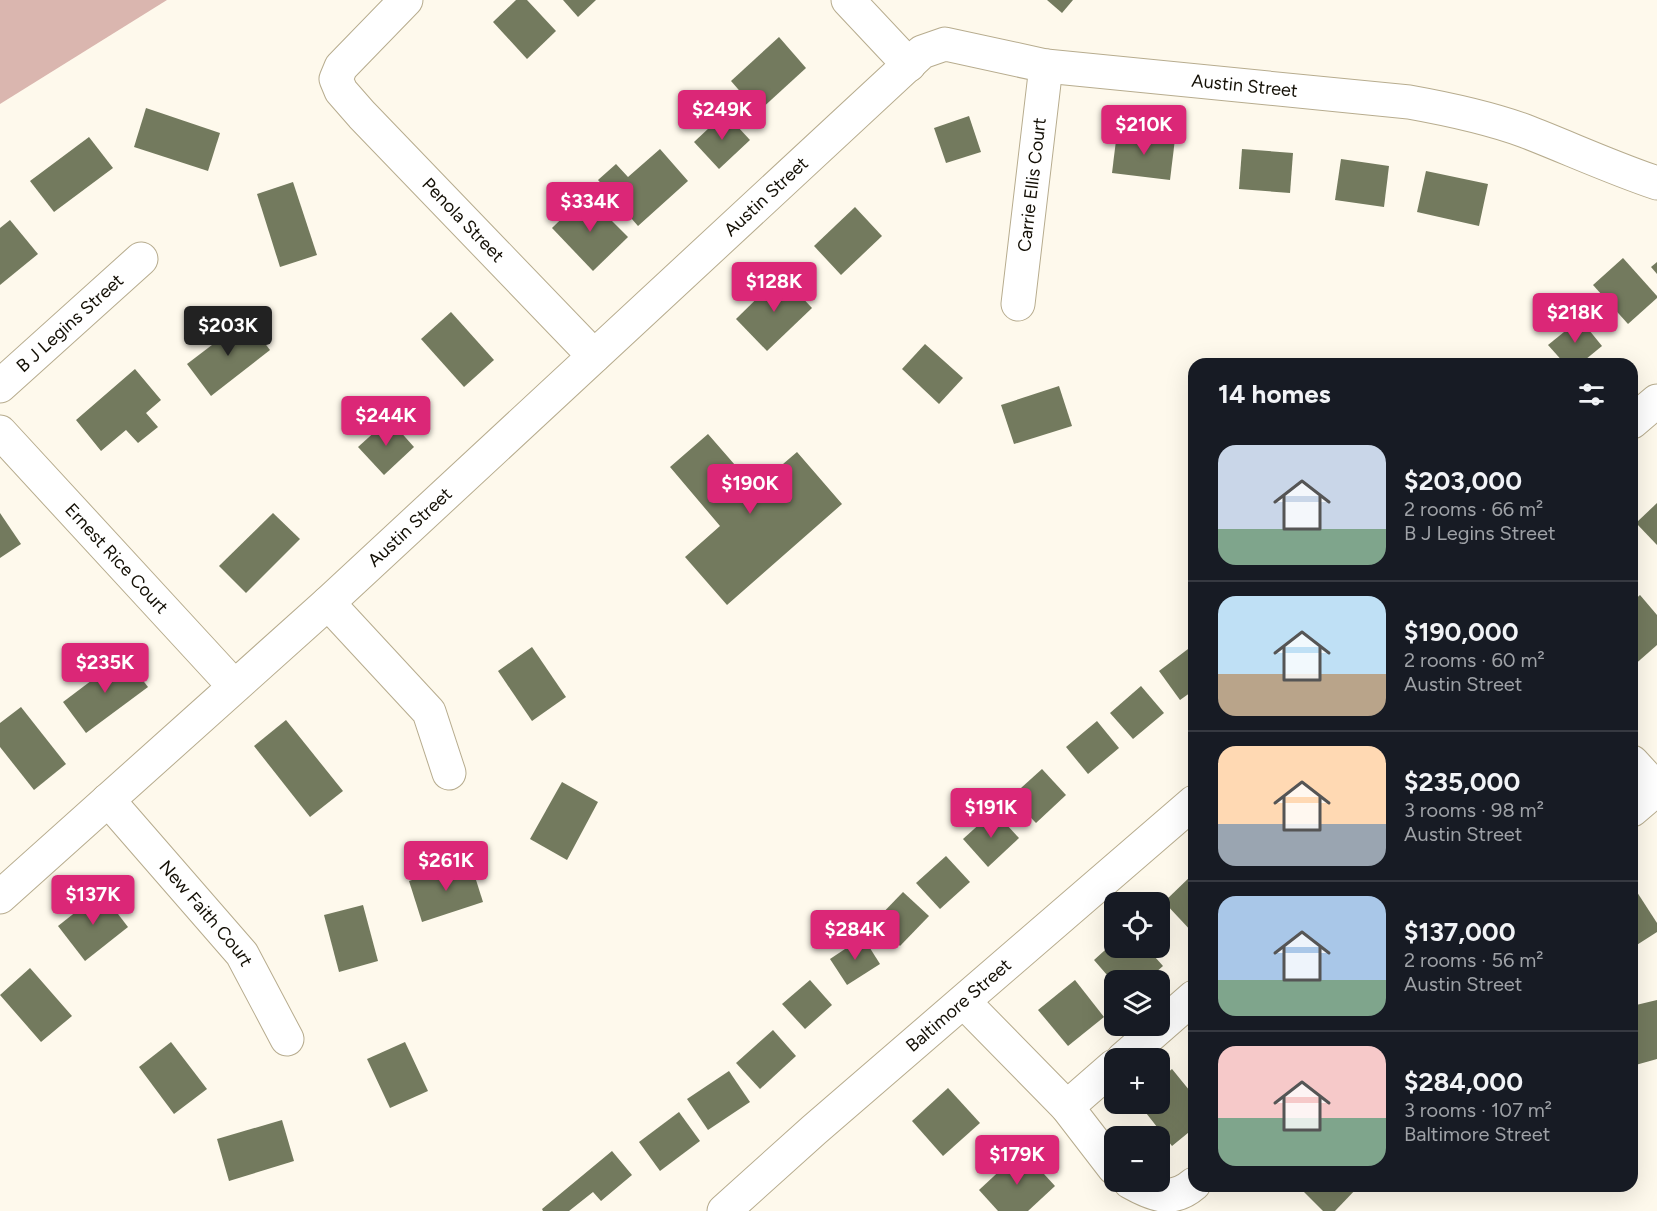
<!DOCTYPE html>
<html lang="en">
<head>
<meta charset="utf-8">
<style>
  :root { --surface:#171b24; --page:#20242c; --text:#f1f3f6; --muted:#9ea1a6; --line:#363941; --accent:#db2777 }
  body { margin:0; font-family:Figtree,sans-serif; background:var(--page); color:var(--text); height:100vh; display:flex; flex-direction:column; font-size:22px; white-space:nowrap }
  * { box-sizing:border-box; margin:0 }
  p { font-size:20px; color:var(--muted) }
  .icon { flex:none; width:33px; height:33px; fill:none; stroke:currentColor; stroke-width:2; stroke-linecap:round; stroke-linejoin:round }
  .map { position:relative; flex:1; overflow:hidden }
  .drawer { position:absolute; left:1188px; top:358px; width:450px; height:834px; display:flex; flex-direction:column; background:var(--surface); border-radius:18px; box-shadow:0 6px 24px #0002 }
  .drawer>* { flex:none }
  .buttons { position:absolute; left:1104px; top:892px; display:grid; gap:12px }
  .buttons a { display:grid; place-items:center; width:66px; height:66px; border-radius:12px; background:var(--surface); box-shadow:0 6px 24px #0002; font-size:30px }
  .price { position:absolute; translate:-50% -51px; padding:0 14px; border-radius:6px; background:var(--accent); color:#fff; font-size:20px; line-height:39px; filter:drop-shadow(0 2px 3px #0008) }
  .price::after { content:''; position:absolute; left:50%; top:36px; width:18px; height:14px; margin-left:-9px; background:inherit; clip-path:polygon(0 0,100% 0,50% 100%) }
  .price.active { background:#222; color:#fff }
  ul { padding:0; list-style:none }
  li { display:flex; align-items:center; gap:18px; height:150px; padding:0 30px }
  li+li { border-top:2px solid var(--line) }
  li span { display:grid; place-items:center; flex:none; width:168px; height:120px; border-radius:18px; color:#555 }
  li>.icon { margin-inline-start:auto }
  span .icon { width:72px; height:72px; fill:#fffc; stroke-width:1 }
  li b { font-size:26px }
  h2 { display:flex; justify-content:space-between; align-items:center; height:72px; padding:0 30px; font-size:26px }
  .map>svg:first-child { display:block }
</style>
</head>
<body>
<div class="map">
<svg width="1657" height="1211" viewBox="0 0 1657 1211">
  <rect width="100%" height="100%" fill="#fef9ec"/>
  <path fill="#dab6af" d="M 0,0 L 167,0 L 0,104 Z"/>
  <g fill="#737a5e">
    <path d="M 516,0 L 527,0 L 556,31 L 527,59 L 493,22 Z"/>
    <path d="M 563,0 L 596,0 L 578,17 Z"/>
    <path d="M 1047,0 L 1073,0 L 1062,13 Z"/>
    <path d="M 779,37 L 806,68 L 758,112 L 731,81 Z"/>
    <path d="M 146,108 L 220,133 L 208,171 L 134,147 Z"/>
    <path d="M 725,113 L 750,140 L 719,169 L 694,142 Z"/>
    <path d="M 969,116 L 981,152 L 946,163 L 934,128 Z"/>
    <path d="M 1117,132 L 1175,139 L 1170,180 L 1112,173 Z"/>
    <path d="M 89,137 L 113,168 L 54,212 L 30,181 Z"/>
    <path d="M 660,149 L 688,181 L 638,226 L 598,180 L 616,164 L 628,177 Z"/>
    <path d="M 1242,149 L 1293,153 L 1290,193 L 1239,189 Z"/>
    <path d="M 1341,159 L 1389,166 L 1384,207 L 1335,200 Z"/>
    <path d="M 1426,171 L 1488,184 L 1479,226 L 1417,212 Z"/>
    <path d="M 293,182 L 317,255 L 280,267 L 257,194 Z"/>
    <path d="M 586,195 L 628,237 L 593,271 L 552,228 Z"/>
    <path d="M 855,207 L 882,236 L 841,275 L 814,246 Z"/>
    <path d="M 10,220 L 38,254 L 0,285 L 0,228 Z"/>
    <path d="M 1623,258 L 1657,296 L 1657,298 L 1628,324 L 1593,285 Z"/>
    <path d="M 1657,262 L 1657,274 L 1651,267 Z"/>
    <path d="M 781,275 L 812,308 L 767,351 L 736,319 Z"/>
    <path d="M 451,312 L 494,360 L 464,387 L 421,339 Z"/>
    <path d="M 246,319 L 270,350 L 211,396 L 187,364 Z"/>
    <path d="M 1580,319 L 1602,346 L 1580,364 L 1565,364 L 1548,345 Z"/>
    <path d="M 925,344 L 963,378 L 939,404 L 902,369 Z"/>
    <path d="M 135,369 L 161,400 L 146,413 L 158,427 L 138,443 L 126,430 L 101,451 L 76,420 Z"/>
    <path d="M 1059,386 L 1072,426 L 1014,444 L 1001,405 Z"/>
    <path d="M 389,419 L 414,447 L 384,475 L 358,447 Z"/>
    <path d="M 708,434 L 755,488 L 797,452 L 842,504 L 727,605 L 685,557 L 720,526 L 670,467 Z"/>
    <path d="M 1657,503 L 1657,545 L 1636,523 Z"/>
    <path d="M 0,513 L 21,544 L 0,558 Z"/>
    <path d="M 273,513 L 300,539 L 246,593 L 219,566 Z"/>
    <path d="M 1640,595 L 1657,615 L 1657,645 L 1632,667 L 1632,602 Z"/>
    <path d="M 1192,646 L 1194,648 L 1194,690 L 1180,700 L 1159,671 Z"/>
    <path d="M 532,647 L 566,697 L 532,721 L 498,671 Z"/>
    <path d="M 124,656 L 148,687 L 86,733 L 63,702 Z"/>
    <path d="M 1141,686 L 1164,713 L 1133,739 L 1110,713 Z"/>
    <path d="M 21,707 L 66,764 L 34,790 L 0,747 L 0,723 Z"/>
    <path d="M 286,720 L 343,791 L 310,817 L 254,746 Z"/>
    <path d="M 1097,721 L 1119,748 L 1088,774 L 1066,747 Z"/>
    <path d="M 1042,769 L 1066,795 L 1036,823 L 1011,797 Z"/>
    <path d="M 562,782 L 598,802 L 567,860 L 530,839 Z"/>
    <path d="M 994,811 L 1019,838 L 988,867 L 963,839 Z"/>
    <path d="M 946,856 L 970,882 L 940,909 L 916,883 Z"/>
    <path d="M 470,861 L 483,902 L 422,922 L 409,881 Z"/>
    <path d="M 1194,873 L 1194,934 L 1164,902 Z"/>
    <path d="M 1635,889 L 1657,923 L 1657,932 L 1632,948 L 1632,891 Z"/>
    <path d="M 101,892 L 128,927 L 85,961 L 58,926 Z"/>
    <path d="M 903,892 L 929,916 L 900,946 L 875,921 Z"/>
    <path d="M 363,905 L 378,961 L 339,972 L 324,915 Z"/>
    <path d="M 863,937 L 880,964 L 847,985 L 830,959 Z"/>
    <path d="M 1114,942 L 1114,948 L 1147,948 L 1163,966 L 1146,981 L 1114,981 L 1114,983 L 1094,960 Z"/>
    <path d="M 30,968 L 72,1016 L 41,1042 L 0,995 Z"/>
    <path d="M 810,980 L 832,1005 L 805,1029 L 782,1004 Z"/>
    <path d="M 1075,980 L 1104,1017 L 1068,1046 L 1038,1010 Z"/>
    <path d="M 1657,1000 L 1657,1059 L 1632,1066 L 1632,1006 Z"/>
    <path d="M 773,1030 L 796,1056 L 760,1089 L 736,1063 Z"/>
    <path d="M 171,1042 L 207,1089 L 174,1114 L 139,1067 Z"/>
    <path d="M 405,1042 L 428,1091 L 390,1108 L 367,1059 Z"/>
    <path d="M 1172,1069 L 1194,1096 L 1194,1128 L 1172,1146 L 1139,1104 L 1160,1104 L 1160,1079 Z"/>
    <path d="M 729,1071 L 750,1102 L 708,1130 L 687,1099 Z"/>
    <path d="M 948,1088 L 980,1123 L 943,1156 L 912,1121 Z"/>
    <path d="M 679,1112 L 700,1141 L 660,1171 L 639,1142 Z"/>
    <path d="M 282,1120 L 294,1161 L 229,1181 L 217,1139 Z"/>
    <path d="M 1022,1150 L 1055,1186 L 1028,1211 L 998,1211 L 979,1190 Z"/>
    <path d="M 612,1151 L 632,1175 L 601,1201 L 593,1192 L 569,1211 L 543,1211 L 542,1209 Z"/>
    <path d="M 1298,1186 L 1359,1186 L 1335,1211 L 1323,1211 Z"/>
  </g>
  <g fill="none" stroke-linecap="round" stroke-linejoin="round">
    <g stroke="#b7ac8e" stroke-width="35">
      <g id="minor">
        <path id="s1" d="M 406,0 L 341,67 L 336,79 L 341,91 L 362,115 L 594,356"/>
        <path d="M 848,0 L 909,65"/>
        <path id="s2" d="M 1018,304 L 1046,66"/>
        <path id="s3" d="M 0,386 L 141,259"/>
        <path d="M 1632,422 L 1657,401"/>
        <path id="s4" d="M 0,432 L 234,686"/>
        <path d="M 328,603 L 429,712 L 449,773"/>
        <path d="M 1632,762 L 1657,789"/>
        <path id="s5" d="M 108,800 L 242,954 L 287,1039"/>
        <path d="M 1632,810 L 1657,789"/>
        <path id="s6" d="M 0,897 L 328,603 L 922,52 L 945,44 L 1046,66 L 1409,102 C 1448,109 1487,117 1525,131 C 1569,148 1612,168 1657,183"/>
        <path d="M 964,1002 L 1067,1107 L 1114,1168"/>
        <path d="M 1123,1059 L 1194,997"/>
        <path d="M 1067,1107 L 1114,1066"/>
        <path d="M 1130,1182 C 1153,1195 1172,1203 1194,1184"/>
        <path id="s7" d="M 724,1211 L 814,1130 L 1194,802"/>
      </g>
    </g>
    <use href="#minor" stroke="#fff" stroke-width="33"/>
  </g>
  <g text-anchor="middle" dominant-baseline="central" stroke-width="4.5" stroke-linejoin="round" paint-order="stroke">
    <g font-size="18" fill="#130f05" stroke="#fff">
      <text stroke="none"><textPath href="#s6" startOffset="1578">Austin Street</textPath></text>
      <text stroke="none"><textPath href="#s2" startOffset="120">Carrie Ellis Court</textPath></text>
      <text stroke="none"><textPath href="#s6" startOffset="1038">Austin Street</textPath></text>
      <text stroke="none"><textPath href="#s1" startOffset="297">Penola Street</textPath></text>
      <text stroke="none"><textPath href="#s3" startOffset="94">B J Legins Street</textPath></text>
      <text stroke="none"><textPath href="#s6" startOffset="552">Austin Street</textPath></text>
      <text stroke="none"><textPath href="#s4" startOffset="172">Ernest Rice Court</textPath></text>
      <text stroke="none"><textPath href="#s5" startOffset="150">New Faith Court</textPath></text>
      <text stroke="none"><textPath href="#s7" startOffset="312">Baltimore Street</textPath></text>
    </g>
  </g>
</svg>
<div class="buttons">
<a><svg class="icon" aria-label="locate" viewBox="0 0 24 24"><circle cx="12" cy="12" r="6"/><path d="M12 2v4M12 18v4M2 12h4M18 12h4"/></svg></a>
<a><svg class="icon" aria-label="layers" viewBox="0 0 24 24"><path d="M12 4l9 5-9 5-9-5zM3 14l9 5 9-5"/></svg></a>
<a>+</a>
<a>−</a>
</div>
<b class="price" style="left:722px;top:141px">$249K</b>
<b class="price" style="left:1144px;top:156px">$210K</b>
<b class="price" style="left:590px;top:233px">$334K</b>
<b class="price" style="left:774px;top:313px">$128K</b>
<b class="price" style="left:1575px;top:344px">$218K</b>
<b class="price active" style="left:228px;top:357px">$203K</b>
<b class="price" style="left:386px;top:447px">$244K</b>
<b class="price" style="left:750px;top:515px">$190K</b>
<b class="price" style="left:105px;top:694px">$235K</b>
<b class="price" style="left:991px;top:839px">$191K</b>
<b class="price" style="left:446px;top:892px">$261K</b>
<b class="price" style="left:93px;top:926px">$137K</b>
<b class="price" style="left:855px;top:961px">$284K</b>
<b class="price" style="left:1017px;top:1186px">$179K</b>
<section class="drawer">
<h2>14 homes<svg class="icon" aria-label="filters" viewBox="0 0 24 24"><path d="M4 7h16M4 17h16"/><circle cx="9" cy="7" r="2"/><circle cx="15" cy="17" r="2"/></svg></h2>
<ul>
<li><span style="background:linear-gradient(#c9d6e8 70%,#7fa58c 0)"><svg class="icon" aria-label="home" viewBox="0 0 24 24"><path d="M3 11l9-7 9 7M6 9v11h12V9"/></svg></span><div><b>$203,000</b><p>2 rooms · 66 m²</p><p>B J Legins Street</p></div></li>
<li><span style="background:linear-gradient(#bfe0f5 65%,#b9a48a 0)"><svg class="icon" aria-label="home" viewBox="0 0 24 24"><path d="M3 11l9-7 9 7M6 9v11h12V9"/></svg></span><div><b>$190,000</b><p>2 rooms · 60 m²</p><p>Austin Street</p></div></li>
<li><span style="background:linear-gradient(#ffd9b3 65%,#9aa5b1 0)"><svg class="icon" aria-label="home" viewBox="0 0 24 24"><path d="M3 11l9-7 9 7M6 9v11h12V9"/></svg></span><div><b>$235,000</b><p>3 rooms · 98 m²</p><p>Austin Street</p></div></li>
<li><span style="background:linear-gradient(#a9c7e8 70%,#7fa58c 0)"><svg class="icon" aria-label="home" viewBox="0 0 24 24"><path d="M3 11l9-7 9 7M6 9v11h12V9"/></svg></span><div><b>$137,000</b><p>2 rooms · 56 m²</p><p>Austin Street</p></div></li>
<li><span style="background:linear-gradient(#f6c9c9 60%,#7fa58c 0)"><svg class="icon" aria-label="home" viewBox="0 0 24 24"><path d="M3 11l9-7 9 7M6 9v11h12V9"/></svg></span><div><b>$284,000</b><p>3 rooms · 107 m²</p><p>Baltimore Street</p></div></li>
</ul>
</section>
</div>
</body>
</html>
